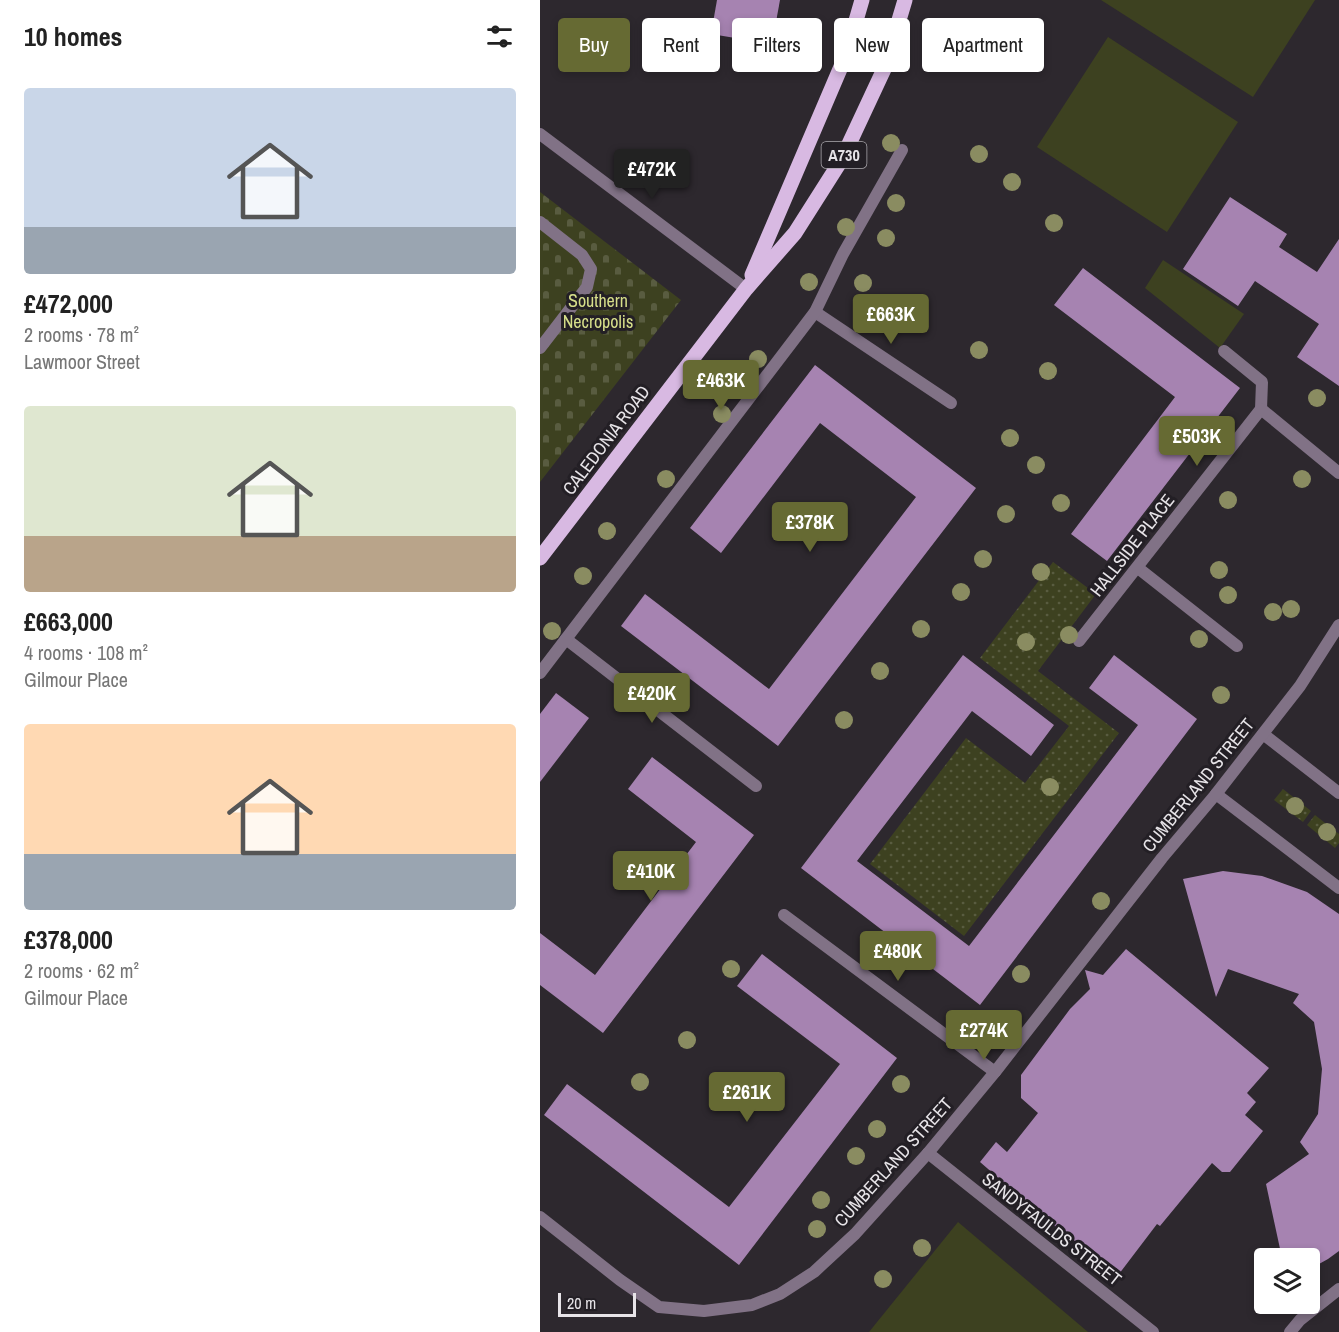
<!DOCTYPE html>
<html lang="en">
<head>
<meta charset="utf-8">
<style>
  :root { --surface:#fff; --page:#f6f6f6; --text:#222; --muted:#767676; --accent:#666a33 }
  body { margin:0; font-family:"Archivo Narrow",sans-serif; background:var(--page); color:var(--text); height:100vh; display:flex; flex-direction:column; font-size:22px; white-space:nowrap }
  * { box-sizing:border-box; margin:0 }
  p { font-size:20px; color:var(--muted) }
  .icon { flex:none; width:33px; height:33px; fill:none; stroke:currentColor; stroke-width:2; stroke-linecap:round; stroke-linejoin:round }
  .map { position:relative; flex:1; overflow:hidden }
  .panel { display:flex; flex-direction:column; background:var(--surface); width:540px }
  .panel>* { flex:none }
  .top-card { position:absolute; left:18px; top:18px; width:570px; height:54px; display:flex; gap:12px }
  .buttons { position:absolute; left:714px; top:1248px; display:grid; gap:12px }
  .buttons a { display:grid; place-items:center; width:66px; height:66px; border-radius:6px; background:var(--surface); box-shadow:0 3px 9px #0003; font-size:30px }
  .scale { position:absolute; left:18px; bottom:15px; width:78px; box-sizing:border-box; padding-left:6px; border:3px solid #e7e4e8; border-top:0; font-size:16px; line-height:21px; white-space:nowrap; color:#e7e4e8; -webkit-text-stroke:4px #231f25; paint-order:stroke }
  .price { position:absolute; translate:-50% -51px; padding:0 14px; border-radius:6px; background:var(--accent); color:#fff; font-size:20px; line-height:39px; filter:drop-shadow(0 2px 3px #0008) }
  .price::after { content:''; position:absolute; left:50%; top:36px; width:18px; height:14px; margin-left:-9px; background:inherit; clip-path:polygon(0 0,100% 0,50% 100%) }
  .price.active { background:#222; color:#fff }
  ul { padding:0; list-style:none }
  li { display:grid; align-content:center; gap:12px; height:318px; padding:0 24px }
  li span { display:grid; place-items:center; height:186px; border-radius:6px; color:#555 }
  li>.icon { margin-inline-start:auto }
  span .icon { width:108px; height:108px; fill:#fffc; stroke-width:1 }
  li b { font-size:26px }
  h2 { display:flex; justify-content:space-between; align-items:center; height:72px; padding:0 24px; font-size:26px }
  .tag { padding:0 21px; border-radius:6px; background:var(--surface); box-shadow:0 3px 9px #0003; font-size:21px; line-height:54px }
  .tag.active { background:var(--accent); color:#fff }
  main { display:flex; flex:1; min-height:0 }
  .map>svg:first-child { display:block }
</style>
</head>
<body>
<main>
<section class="panel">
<h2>10 homes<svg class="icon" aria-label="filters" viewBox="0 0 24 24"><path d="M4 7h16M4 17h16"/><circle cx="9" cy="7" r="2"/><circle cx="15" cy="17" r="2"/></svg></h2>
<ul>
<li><span style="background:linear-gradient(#c9d6e8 75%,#9aa5b1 0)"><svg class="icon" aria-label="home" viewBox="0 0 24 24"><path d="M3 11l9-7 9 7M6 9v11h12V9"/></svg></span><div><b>£472,000</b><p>2 rooms · 78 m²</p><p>Lawmoor Street</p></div></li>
<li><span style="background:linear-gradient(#dfe7d0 70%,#b9a48a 0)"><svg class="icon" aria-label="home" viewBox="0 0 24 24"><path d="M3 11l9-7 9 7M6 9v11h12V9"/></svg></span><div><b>£663,000</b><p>4 rooms · 108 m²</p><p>Gilmour Place</p></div></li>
<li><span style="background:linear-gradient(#ffd9b3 70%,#9aa5b1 0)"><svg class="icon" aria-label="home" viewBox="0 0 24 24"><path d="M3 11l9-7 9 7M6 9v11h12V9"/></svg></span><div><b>£378,000</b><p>2 rooms · 62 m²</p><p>Gilmour Place</p></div></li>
</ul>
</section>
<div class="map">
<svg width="799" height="1332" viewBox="0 0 799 1332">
  <defs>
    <pattern id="grass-dots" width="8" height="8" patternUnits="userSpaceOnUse" patternTransform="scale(1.5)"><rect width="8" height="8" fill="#3d4120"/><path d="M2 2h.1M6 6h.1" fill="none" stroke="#595c40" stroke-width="1.8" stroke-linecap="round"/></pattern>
    <pattern id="cemetery-stones" width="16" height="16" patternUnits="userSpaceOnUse" patternTransform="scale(1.5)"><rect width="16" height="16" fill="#3d4120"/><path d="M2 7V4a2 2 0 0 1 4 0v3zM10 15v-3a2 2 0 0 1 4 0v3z" fill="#595c40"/></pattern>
  </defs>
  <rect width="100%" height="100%" fill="#2d282e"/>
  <g fill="url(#grass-dots)">
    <path d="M 513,562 L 556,594 L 498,671 L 579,733 L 424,936 L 330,864 L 426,738 L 485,783 L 529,726 L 440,658 Z"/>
    <path d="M 743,789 L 771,811 L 763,822 L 734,800 Z"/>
    <path d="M 775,815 L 799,834 L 799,843 L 795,848 L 767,825 Z"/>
  </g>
  <path fill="url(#cemetery-stones)" d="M 0,192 L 141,300 L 0,482 Z"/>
  <g fill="#3d4120">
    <path d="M 561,0 L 775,0 L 713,97 Z"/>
    <path d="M 568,37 L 698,122 L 627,232 L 497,147 Z"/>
    <path d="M 623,260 L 704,314 L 680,348 L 605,288 Z"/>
    <path d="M 418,1222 L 548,1332 L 329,1332 Z"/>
  </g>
  <g fill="#a683b1">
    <path d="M 177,0 L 240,0 L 232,44 L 171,34 Z"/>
    <path d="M 690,197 L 747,234 L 739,247 L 777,272 L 799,239 L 799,386 L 757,357 L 779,324 L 715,281 L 698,306 L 643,269 Z"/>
    <path d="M 543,268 L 700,388 L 567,561 L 531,534 L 635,397 L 514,305 Z"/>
    <path d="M 275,365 L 436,488 L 238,746 L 81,626 L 105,594 L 229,689 L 376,497 L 280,423 L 181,553 L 150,528 Z"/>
    <path d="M 423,655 L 514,725 L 491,756 L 432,711 L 317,861 L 429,946 L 598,725 L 549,688 L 574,655 L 657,719 L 440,1005 L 261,868 Z"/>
    <path d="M 16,693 L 49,718 L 0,782 L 0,714 Z"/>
    <path d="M 112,757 L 214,835 L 63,1033 L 0,985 L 0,933 L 55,975 L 156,842 L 88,789 Z"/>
    <path d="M 683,871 L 722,876 L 767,892 L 799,914 L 799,1251 L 788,1259 L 770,1269 L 770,1258 L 742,1258 L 726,1184 L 769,1154 L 760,1142 L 778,1114 L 782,1069 L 774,1022 L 753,1003 L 759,994 L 688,969 L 676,997 L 643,879 Z"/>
    <path d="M 586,949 L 729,1068 L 707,1093 L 716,1102 L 705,1115 L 723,1131 L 690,1172 L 682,1172 L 672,1163 L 620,1226 L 617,1224 L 579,1274 L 508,1221 L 440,1162 L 456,1142 L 467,1152 L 498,1113 L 481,1098 L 481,1075 L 530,1009 L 550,989 L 545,970 L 563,975 Z"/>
    <path d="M 222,954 L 357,1058 L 199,1265 L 4,1115 L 27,1084 L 189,1207 L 300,1064 L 197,986 Z"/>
  </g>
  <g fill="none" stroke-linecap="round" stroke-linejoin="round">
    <g stroke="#817286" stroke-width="12">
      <path d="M 0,222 L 42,255 L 51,269 L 47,287 L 0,348"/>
      <path d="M 684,351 L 722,382 L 721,409"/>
      <path d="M 598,568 L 697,646"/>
    </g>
    <g stroke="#817286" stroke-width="12">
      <path d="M 0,134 L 206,289"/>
      <path d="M 275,312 L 411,403"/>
      <path d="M 26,639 L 216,786"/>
      <path d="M 539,641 L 721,409 L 799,473"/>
      <path d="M 0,673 L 275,312 L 303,254 L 362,150"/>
      <path d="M 723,734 L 799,793"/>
      <path d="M 676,794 L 799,888"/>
      <path d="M 244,915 L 455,1072"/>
      <path d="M 388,1153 L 613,1332"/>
      <path d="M 0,1217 L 80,1280 L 119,1307 L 164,1311 L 212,1305 L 240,1294 L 274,1272 L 315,1234 L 388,1153 L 455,1072 L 622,858 L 676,794 L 760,686 L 799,625"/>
      <path d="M 750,1332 L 760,1320 L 799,1289"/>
    </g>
    <g stroke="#d8b9e2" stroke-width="15">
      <path d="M 212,275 L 306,55 L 322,0"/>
      <path d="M 0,558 L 206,289 L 255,233 L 302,159 L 345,67 L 365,0"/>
    </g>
  </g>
  <g fill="#8a8c61">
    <circle cx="351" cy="143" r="9"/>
    <circle cx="439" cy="154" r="9"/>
    <circle cx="472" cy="182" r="9"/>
    <circle cx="356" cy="203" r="9"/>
    <circle cx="514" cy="223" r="9"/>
    <circle cx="306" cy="227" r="9"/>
    <circle cx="346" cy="238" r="9"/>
    <circle cx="269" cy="282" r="9"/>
    <circle cx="323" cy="283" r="9"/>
    <circle cx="379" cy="307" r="9"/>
    <circle cx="439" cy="350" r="9"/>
    <circle cx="218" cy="359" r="9"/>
    <circle cx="508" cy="371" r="9"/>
    <circle cx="777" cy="398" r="9"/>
    <circle cx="182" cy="414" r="9"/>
    <circle cx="470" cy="438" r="9"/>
    <circle cx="496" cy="465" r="9"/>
    <circle cx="126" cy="479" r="9"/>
    <circle cx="762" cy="479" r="9"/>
    <circle cx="688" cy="500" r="9"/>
    <circle cx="521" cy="503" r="9"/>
    <circle cx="466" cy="514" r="9"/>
    <circle cx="67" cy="531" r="9"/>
    <circle cx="443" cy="559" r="9"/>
    <circle cx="679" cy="570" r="9"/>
    <circle cx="501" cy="572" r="9"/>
    <circle cx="43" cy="576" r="9"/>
    <circle cx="421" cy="592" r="9"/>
    <circle cx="688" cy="595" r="9"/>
    <circle cx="751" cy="609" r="9"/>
    <circle cx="733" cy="612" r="9"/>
    <circle cx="381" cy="629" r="9"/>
    <circle cx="12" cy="631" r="9"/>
    <circle cx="529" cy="635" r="9"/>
    <circle cx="659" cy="639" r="9"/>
    <circle cx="486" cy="642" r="9"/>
    <circle cx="340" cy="671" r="9"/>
    <circle cx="681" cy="695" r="9"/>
    <circle cx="304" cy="720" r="9"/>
    <circle cx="510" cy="787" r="9"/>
    <circle cx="755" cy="806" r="9"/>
    <circle cx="787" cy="832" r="9"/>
    <circle cx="561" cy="901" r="9"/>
    <circle cx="191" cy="969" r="9"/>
    <circle cx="481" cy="974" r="9"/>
    <circle cx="147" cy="1040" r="9"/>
    <circle cx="100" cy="1082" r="9"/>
    <circle cx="361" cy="1084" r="9"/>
    <circle cx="337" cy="1129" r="9"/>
    <circle cx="316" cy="1156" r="9"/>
    <circle cx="281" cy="1200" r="9"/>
    <circle cx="277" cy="1229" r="9"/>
    <circle cx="382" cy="1248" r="9"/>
    <circle cx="343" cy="1279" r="9"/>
  </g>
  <g text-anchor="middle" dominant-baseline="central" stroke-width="6" stroke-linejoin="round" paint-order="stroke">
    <rect fill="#231f25" stroke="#aca9ae" stroke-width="1.5" x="281.5" y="142" width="45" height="26" rx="4.5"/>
    <g font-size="16" font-weight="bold" fill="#e7e4e8">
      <text x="304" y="155">A730</text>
    </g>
    <g font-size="18" fill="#d6de8a" stroke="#231f25">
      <text x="58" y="300">Southern<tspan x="58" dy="21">Necropolis</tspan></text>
    </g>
    <g font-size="18" fill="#e7e4e8" stroke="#231f25">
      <text transform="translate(66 440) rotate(-53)">CALEDONIA ROAD</text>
      <text transform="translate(592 545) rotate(-52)">HALLSIDE PLACE</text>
      <text transform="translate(658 785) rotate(-51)">CUMBERLAND STREET</text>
      <text transform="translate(353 1162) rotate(-48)">CUMBERLAND STREET</text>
      <text transform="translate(512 1229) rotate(38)">SANDYFAULDS STREET</text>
    </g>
  </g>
</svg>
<div class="buttons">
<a><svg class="icon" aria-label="layers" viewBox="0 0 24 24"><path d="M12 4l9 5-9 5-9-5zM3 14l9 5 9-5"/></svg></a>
</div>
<div class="scale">20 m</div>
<b class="price active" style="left:112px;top:200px">£472K</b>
<b class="price" style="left:351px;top:345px">£663K</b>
<b class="price" style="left:181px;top:411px">£463K</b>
<b class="price" style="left:657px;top:467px">£503K</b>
<b class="price" style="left:270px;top:553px">£378K</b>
<b class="price" style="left:112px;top:724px">£420K</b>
<b class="price" style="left:111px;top:902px">£410K</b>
<b class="price" style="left:358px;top:982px">£480K</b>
<b class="price" style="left:444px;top:1061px">£274K</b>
<b class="price" style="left:207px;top:1123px">£261K</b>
<div class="top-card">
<a class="tag active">Buy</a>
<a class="tag">Rent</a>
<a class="tag">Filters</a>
<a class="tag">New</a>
<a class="tag">Apartment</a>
</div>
</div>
</main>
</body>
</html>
